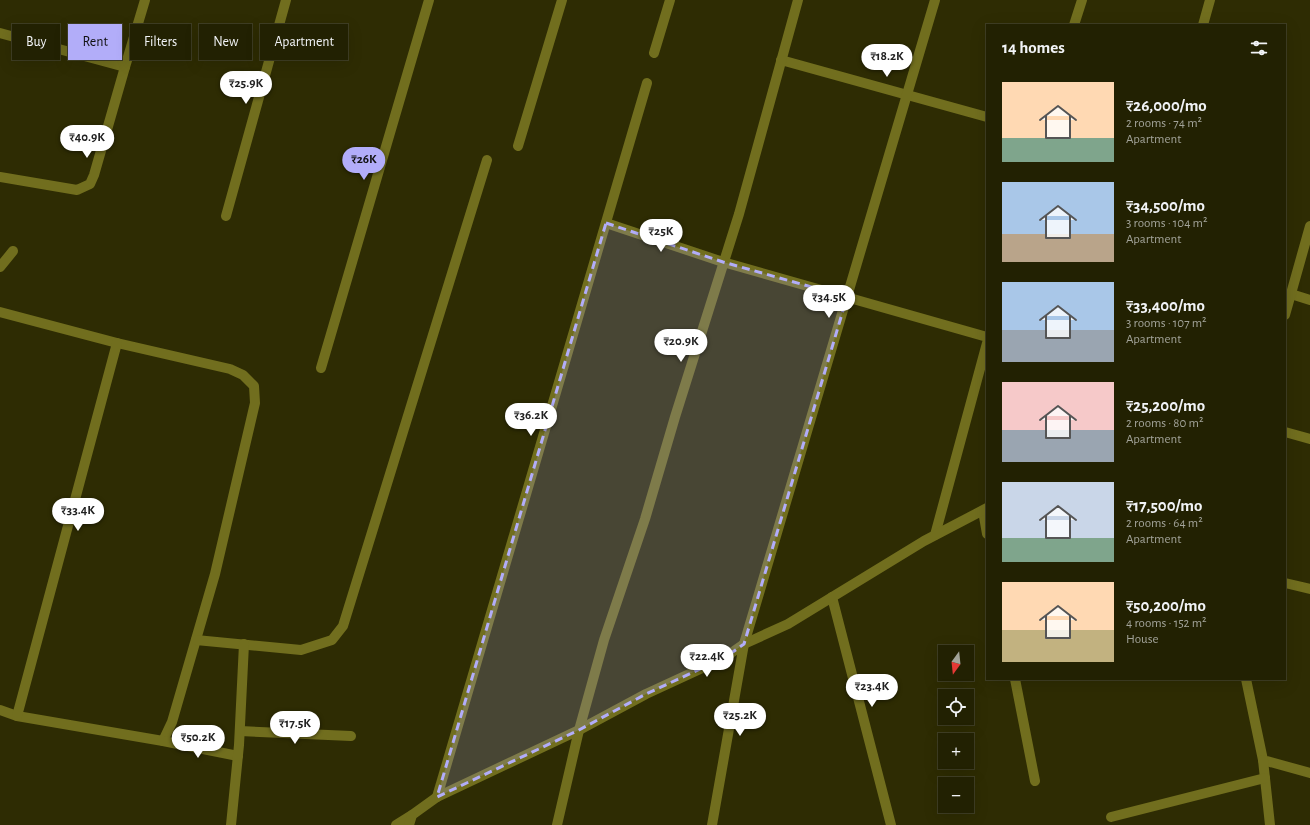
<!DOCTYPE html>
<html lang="en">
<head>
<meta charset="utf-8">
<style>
  :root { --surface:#222102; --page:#2a290c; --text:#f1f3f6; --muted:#a2a399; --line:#3f3e24; --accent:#b2adf9 }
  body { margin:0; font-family:"Alegreya Sans",sans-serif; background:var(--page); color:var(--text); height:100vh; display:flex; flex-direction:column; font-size:15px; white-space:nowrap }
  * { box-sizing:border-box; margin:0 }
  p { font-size:13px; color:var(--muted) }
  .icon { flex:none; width:22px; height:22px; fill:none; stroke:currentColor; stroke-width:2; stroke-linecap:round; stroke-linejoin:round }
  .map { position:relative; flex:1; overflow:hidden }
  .panel { position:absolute; left:986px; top:24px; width:300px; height:656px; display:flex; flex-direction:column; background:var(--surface); border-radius:0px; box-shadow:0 4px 16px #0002,0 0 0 1px var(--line) }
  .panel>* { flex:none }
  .hud { position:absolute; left:12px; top:24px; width:380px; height:36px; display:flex; gap:8px }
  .needle { width:26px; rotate:195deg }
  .controls { position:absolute; left:938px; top:645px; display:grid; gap:8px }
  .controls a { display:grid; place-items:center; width:36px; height:36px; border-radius:0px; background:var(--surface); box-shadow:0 4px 16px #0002,0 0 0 1px var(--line); font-size:20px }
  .price { position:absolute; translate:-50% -34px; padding:0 9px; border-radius:14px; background:#fff; color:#222; font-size:13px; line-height:26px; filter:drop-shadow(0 1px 2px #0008) }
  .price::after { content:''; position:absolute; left:50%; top:24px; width:12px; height:9px; margin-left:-6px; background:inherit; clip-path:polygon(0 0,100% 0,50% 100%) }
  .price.selected { background:var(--accent); color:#111 }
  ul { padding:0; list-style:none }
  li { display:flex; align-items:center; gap:12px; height:100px; padding:0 16px }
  li span { display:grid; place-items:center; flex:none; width:112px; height:80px; border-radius:0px; color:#555 }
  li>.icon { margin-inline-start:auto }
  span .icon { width:48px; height:48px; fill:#fffc; stroke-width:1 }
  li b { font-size:17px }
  h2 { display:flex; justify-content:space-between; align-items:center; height:48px; padding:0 16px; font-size:17px }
  .chip { padding:0 14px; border-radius:0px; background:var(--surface); box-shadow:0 4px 16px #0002,0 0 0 1px var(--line); font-size:14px; line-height:36px }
  .chip.selected { background:var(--accent); color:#111 }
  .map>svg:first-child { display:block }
</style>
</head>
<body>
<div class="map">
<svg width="1310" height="825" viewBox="0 0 1310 825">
  <rect width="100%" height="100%" fill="#2e2c03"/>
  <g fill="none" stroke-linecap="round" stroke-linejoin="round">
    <g stroke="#716e1e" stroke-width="10">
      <path d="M 1074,25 L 1082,0"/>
      <path d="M 1203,25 L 1210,0"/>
      <path d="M 0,33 L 125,67 L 145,0"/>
      <path d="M 654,53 L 670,0"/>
      <path d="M 781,60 L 987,117"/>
      <path d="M 518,146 L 562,0"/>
      <path d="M 0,177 L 77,190 L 90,184 L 94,175 L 125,67"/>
      <path d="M 226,216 L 286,0"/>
      <path d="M 606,223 L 723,262 L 987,337"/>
      <path d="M 0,267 L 13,251"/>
      <path d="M 1291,294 L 1310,300"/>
      <path d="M 0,312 L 117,343 L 230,369 L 243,375 L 254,386 L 255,403 L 215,574 L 172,722 L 163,741"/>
      <path d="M 1285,315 L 1310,226"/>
      <path d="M 321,368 L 429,0"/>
      <path d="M 1285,432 L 1310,439"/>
      <path d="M 983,511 L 987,534"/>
      <path d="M 935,535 L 987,343"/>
      <path d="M 1285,583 L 1310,589"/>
      <path d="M 832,597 L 891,825"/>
      <path d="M 196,640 L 301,650 L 332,640 L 343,626 L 487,160"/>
      <path d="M 1015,679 L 1035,781"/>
      <path d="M 1246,679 L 1263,760 L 1310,773"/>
      <path d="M 0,710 L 17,716 L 163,741 L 238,756"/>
      <path d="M 17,716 L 117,343"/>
      <path d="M 240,731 L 351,736"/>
      <path d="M 1263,760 L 1270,825"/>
      <path d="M 437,797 L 647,83"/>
      <path d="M 1111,817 L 1265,778"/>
      <path d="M 231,825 L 239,745 L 244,644"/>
      <path d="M 396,825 L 412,815"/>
      <path d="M 409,825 L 412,815 L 437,797 L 579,730 L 646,694 L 724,658 L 744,644 L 788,624 L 924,541 L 987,508"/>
      <path d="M 557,825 L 579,730 L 604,640 L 645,519 L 675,417 L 739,214 L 798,0"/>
      <path d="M 712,825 L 744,644 L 935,0"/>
    </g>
  </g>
  <path fill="#b2adf9" fill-opacity="0.2" stroke="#b2adf9" stroke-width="3" stroke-dasharray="8 5" stroke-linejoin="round" d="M 606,223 L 723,262 L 847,297 L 744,644 L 724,658 L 646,694 L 579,730 L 437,797 Z"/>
</svg>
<div class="controls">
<a><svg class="needle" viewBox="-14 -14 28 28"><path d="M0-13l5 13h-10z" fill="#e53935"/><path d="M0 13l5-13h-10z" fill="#a2a399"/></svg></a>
<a><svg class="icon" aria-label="locate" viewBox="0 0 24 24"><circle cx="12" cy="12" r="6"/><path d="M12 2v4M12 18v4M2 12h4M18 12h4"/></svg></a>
<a>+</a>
<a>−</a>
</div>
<b class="price" style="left:887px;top:78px">₹18.2K</b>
<b class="price" style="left:246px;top:105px">₹25.9K</b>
<b class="price" style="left:87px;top:159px">₹40.9K</b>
<b class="price selected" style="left:364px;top:181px">₹26K</b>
<b class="price" style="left:661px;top:253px">₹25K</b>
<b class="price" style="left:829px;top:319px">₹34.5K</b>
<b class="price" style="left:681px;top:363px">₹20.9K</b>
<b class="price" style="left:531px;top:437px">₹36.2K</b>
<b class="price" style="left:78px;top:532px">₹33.4K</b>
<b class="price" style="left:707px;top:678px">₹22.4K</b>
<b class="price" style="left:872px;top:708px">₹23.4K</b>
<b class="price" style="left:740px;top:737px">₹25.2K</b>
<b class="price" style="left:295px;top:745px">₹17.5K</b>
<b class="price" style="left:198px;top:759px">₹50.2K</b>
<div class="hud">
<a class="chip">Buy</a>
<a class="chip selected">Rent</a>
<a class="chip">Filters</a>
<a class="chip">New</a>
<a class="chip">Apartment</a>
</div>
<section class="panel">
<h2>14 homes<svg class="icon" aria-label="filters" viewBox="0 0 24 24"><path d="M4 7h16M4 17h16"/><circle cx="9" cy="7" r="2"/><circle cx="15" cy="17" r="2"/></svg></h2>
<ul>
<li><span style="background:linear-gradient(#ffd9b3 70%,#7fa58c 0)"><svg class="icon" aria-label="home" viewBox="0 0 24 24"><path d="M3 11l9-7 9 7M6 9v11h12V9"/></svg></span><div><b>₹26,000/mo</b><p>2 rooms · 74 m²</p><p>Apartment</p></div></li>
<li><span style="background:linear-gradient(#a9c7e8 65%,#b9a48a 0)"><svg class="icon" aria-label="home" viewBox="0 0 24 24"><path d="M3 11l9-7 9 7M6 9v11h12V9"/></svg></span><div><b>₹34,500/mo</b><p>3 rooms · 104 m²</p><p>Apartment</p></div></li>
<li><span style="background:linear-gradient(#a9c7e8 60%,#9aa5b1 0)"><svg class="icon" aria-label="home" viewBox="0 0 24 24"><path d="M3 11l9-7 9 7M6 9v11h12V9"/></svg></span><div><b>₹33,400/mo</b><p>3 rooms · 107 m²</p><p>Apartment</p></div></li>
<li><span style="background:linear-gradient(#f6c9c9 60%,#9aa5b1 0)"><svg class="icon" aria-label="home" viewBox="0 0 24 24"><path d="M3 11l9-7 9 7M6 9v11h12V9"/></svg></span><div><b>₹25,200/mo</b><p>2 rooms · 80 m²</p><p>Apartment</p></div></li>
<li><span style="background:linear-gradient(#c9d6e8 70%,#7fa58c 0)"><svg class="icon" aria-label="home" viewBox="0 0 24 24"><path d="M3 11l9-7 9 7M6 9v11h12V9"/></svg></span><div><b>₹17,500/mo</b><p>2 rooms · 64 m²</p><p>Apartment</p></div></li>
<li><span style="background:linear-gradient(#ffd9b3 60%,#c2b280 0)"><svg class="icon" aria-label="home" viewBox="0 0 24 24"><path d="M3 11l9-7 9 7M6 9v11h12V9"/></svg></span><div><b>₹50,200/mo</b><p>4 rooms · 152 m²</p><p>House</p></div></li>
</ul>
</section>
</div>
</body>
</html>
